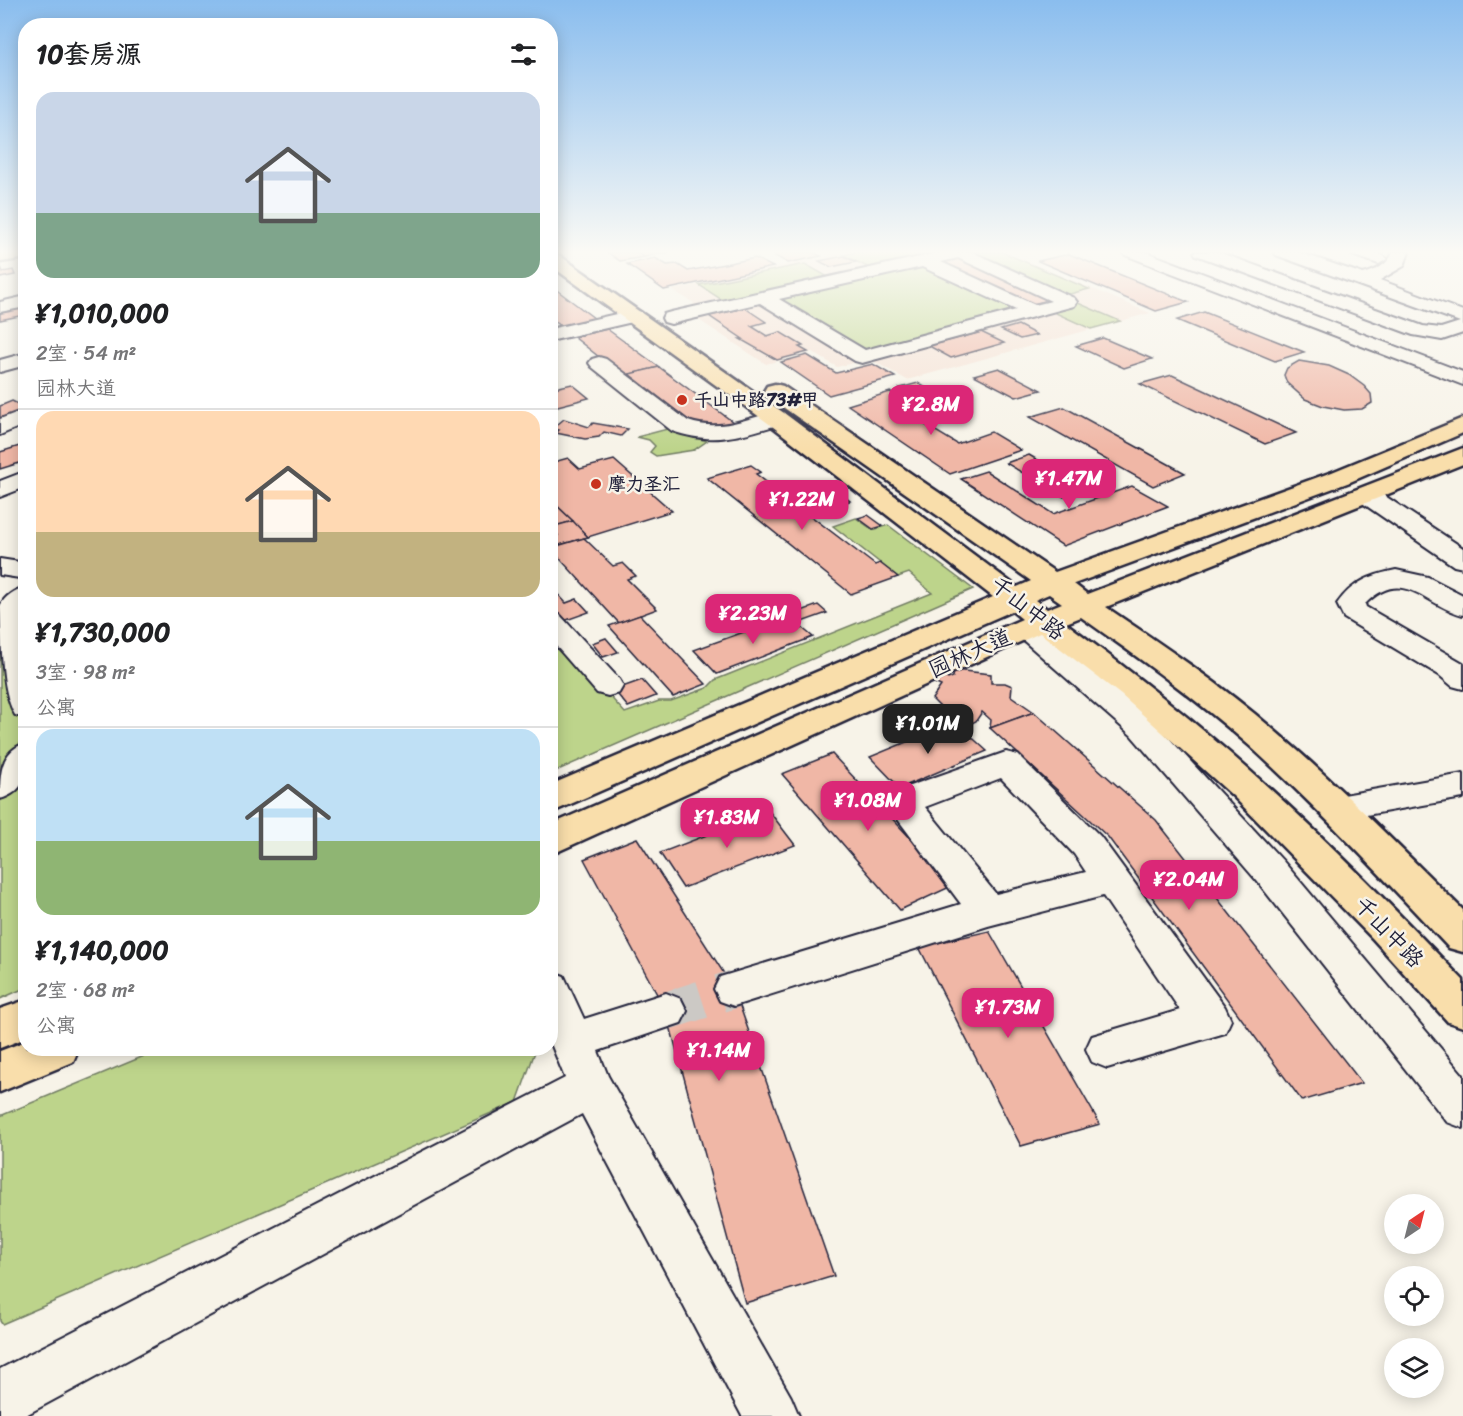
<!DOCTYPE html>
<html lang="zh">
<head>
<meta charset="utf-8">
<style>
  :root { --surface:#fff; --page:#f2f2f2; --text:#202124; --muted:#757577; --line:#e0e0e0; --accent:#db2777 }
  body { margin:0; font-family:Sriracha,"LXGW WenKai TC",sans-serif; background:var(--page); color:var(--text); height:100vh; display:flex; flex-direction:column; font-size:22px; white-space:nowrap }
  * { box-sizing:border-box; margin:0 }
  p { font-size:20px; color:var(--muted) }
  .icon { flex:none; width:33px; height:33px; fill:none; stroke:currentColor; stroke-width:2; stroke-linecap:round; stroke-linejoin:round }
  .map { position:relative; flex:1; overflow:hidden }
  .side { position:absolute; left:18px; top:18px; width:540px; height:1038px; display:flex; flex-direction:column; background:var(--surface); border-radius:24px; box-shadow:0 3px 15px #0003 }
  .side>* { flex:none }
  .needle { width:39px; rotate:35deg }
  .tools { position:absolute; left:1384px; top:1194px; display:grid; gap:12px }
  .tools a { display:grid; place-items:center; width:60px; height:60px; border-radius:50%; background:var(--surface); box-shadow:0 3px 15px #0003; font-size:30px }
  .price { position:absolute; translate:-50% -51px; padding:0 14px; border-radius:12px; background:var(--accent); color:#fff; font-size:20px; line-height:39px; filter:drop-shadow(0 2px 3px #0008) }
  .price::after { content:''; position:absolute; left:50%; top:36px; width:18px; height:14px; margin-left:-9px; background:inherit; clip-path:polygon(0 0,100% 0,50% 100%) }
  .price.selected { background:#222; color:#fff }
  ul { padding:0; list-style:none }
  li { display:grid; align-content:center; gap:12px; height:318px; padding:0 18px }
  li+li { border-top:2px solid var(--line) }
  li span { display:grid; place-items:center; height:186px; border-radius:18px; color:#555 }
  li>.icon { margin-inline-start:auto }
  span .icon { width:108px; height:108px; fill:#fffc; stroke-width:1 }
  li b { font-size:26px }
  h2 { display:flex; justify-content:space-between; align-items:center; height:72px; padding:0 18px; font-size:26px }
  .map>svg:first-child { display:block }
</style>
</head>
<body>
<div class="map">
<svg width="1463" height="1416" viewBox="0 0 1463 1416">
  <rect width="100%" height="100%" fill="#f7f3e8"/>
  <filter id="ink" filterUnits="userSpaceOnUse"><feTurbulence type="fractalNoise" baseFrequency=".0167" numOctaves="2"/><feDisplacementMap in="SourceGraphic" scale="12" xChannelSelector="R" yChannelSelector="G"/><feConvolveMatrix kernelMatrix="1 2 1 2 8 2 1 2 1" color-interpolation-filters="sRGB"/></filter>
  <g filter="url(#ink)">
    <path fill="#f5e1d4" d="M 844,252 L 1005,252 L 1150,313 L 907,380 L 870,359 L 837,367 L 812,352 L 766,364 L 685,311 L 694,303 L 672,290 Z"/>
    <g fill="#bdd48b" stroke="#707b63" stroke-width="1.5">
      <path d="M 856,252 L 951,252 L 873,270 L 844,255 Z"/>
      <path d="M 969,252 L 1002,252 L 1089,289 L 1066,295 Z"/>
      <path d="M 805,264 L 828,277 L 722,300 L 699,285 Z"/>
      <path d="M 923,265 L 1022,311 L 860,354 L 771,300 Z"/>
      <path d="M 1078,303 L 1120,321 L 1091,329 L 1049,310 Z"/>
      <path d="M 671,428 L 684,435 L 707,441 L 694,450 L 656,456 L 650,452 L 655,446 L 649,440 L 637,437 Z"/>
      <path d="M 856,518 L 873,530 L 888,525 L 973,589 L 551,773 L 550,630 L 625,713 L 659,701 L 671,701 L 707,688 L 715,680 L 932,593 L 909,573 L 898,577 L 833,526 Z"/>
      <path d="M 25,598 L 25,988 L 0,999 L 0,606 Z"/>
      <path d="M 161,1049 L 161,1048 L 536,1049 L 517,1102 L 2,1324 L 0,1321 L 0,1116 Z"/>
    </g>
    <g fill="#f0b7a6" stroke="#22223b" stroke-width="1.5">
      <path d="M 607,252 L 636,252 L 644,257 L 620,261 Z"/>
      <path d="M 636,252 L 669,252 L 644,257 Z"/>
      <path d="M 768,252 L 813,252 L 821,256 L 788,263 Z"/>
      <path d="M 956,254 L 1053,299 L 1028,305 L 926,261 Z"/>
      <path d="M 1069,254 L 1188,302 L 1156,311 L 1038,261 Z"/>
      <path d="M 844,256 L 856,262 L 831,267 L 819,261 Z"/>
      <path d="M 655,258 L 667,265 L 677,264 L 688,271 L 755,258 L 773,267 L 664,290 L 627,264 Z"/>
      <path d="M 0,265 L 3,272 L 13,270 L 15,275 L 0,278 Z"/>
      <path d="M 554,288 L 598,321 L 564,328 L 550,318 L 550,289 Z"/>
      <path d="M 26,306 L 26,317 L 24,315 L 0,320 L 0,311 Z"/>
      <path d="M 745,308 L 766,322 L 751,326 L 767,336 L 780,332 L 803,346 L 799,347 L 808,352 L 777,360 L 740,339 L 743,339 L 709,316 Z"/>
      <path d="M 1204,312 L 1304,352 L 1275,361 L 1177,320 Z"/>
      <path d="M 1018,325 L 1037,335 L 1020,339 L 1001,330 Z"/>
      <path d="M 607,329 L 659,367 L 623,376 L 574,337 Z"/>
      <path d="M 981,332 L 1004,343 L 951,358 L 929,346 Z"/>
      <path d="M 1103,338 L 1152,359 L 1124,368 L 1076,346 Z"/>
      <path d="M 807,355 L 836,373 L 873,364 L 895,377 L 829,395 L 781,362 Z"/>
      <path d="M 1299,361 L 1329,366 L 1349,375 L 1364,386 L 1371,394 L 1372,403 L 1362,409 L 1344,410 L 1323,406 L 1305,399 L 1287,383 L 1284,375 L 1287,368 Z"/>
      <path d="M 659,367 L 737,425 L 705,433 L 629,374 Z"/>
      <path d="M 999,368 L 1041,390 L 1016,397 L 974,375 Z"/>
      <path d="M 1172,375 L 1296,433 L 1265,444 L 1140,384 Z"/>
      <path d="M 918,383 L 939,396 L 922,401 L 900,388 Z"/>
      <path d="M 572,384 L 589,398 L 550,408 L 550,389 Z"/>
      <path d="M 890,392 L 913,406 L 901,410 L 957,444 L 991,432 L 1021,450 L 950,474 L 848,405 Z"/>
      <path d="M 12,401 L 26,408 L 26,412 L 0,421 L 0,406 Z"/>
      <path d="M 1064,407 L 1185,473 L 1153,486 L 1030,417 Z"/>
      <path d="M 564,419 L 589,427 L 593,423 L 628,429 L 621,436 L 604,432 L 599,437 L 585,439 L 556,433 L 559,430 L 552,429 Z"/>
      <path d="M 26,444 L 26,461 L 0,469 L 0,452 Z"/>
      <path d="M 1029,455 L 1088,489 L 1064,497 L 1006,463 Z"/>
      <path d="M 568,458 L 580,469 L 614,460 L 672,511 L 588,537 L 550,499 L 550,463 Z"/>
      <path d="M 751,465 L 761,472 L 756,474 L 875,565 L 880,563 L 898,577 L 851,594 L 707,478 Z"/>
      <path d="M 986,471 L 1053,514 L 1132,486 L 1168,506 L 1063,546 L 961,479 Z"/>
      <path d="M 837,490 L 850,501 L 840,504 L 827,493 Z"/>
      <path d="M 550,499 L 573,521 L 550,528 Z"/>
      <path d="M 868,515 L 883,526 L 873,529 L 858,518 Z"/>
      <path d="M 573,521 L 588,537 L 556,546 L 550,537 L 558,535 L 551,527 Z"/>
      <path d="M 584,538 L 613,566 L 623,563 L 636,576 L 627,579 L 657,609 L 619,623 L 550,548 Z"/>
      <path d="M 556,592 L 566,603 L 577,599 L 589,612 L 561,622 L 550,610 L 550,594 Z"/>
      <path d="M 818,605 L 827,613 L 799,623 L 790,615 Z"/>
      <path d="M 640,615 L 706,684 L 673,697 L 609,626 Z"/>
      <path d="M 788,616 L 813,637 L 717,674 L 694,650 Z"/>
      <path d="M 606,638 L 618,652 L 603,657 L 592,643 Z"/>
      <path d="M 954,670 L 991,674 L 991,683 L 1005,683 L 1012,686 L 1011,696 L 1034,712 L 990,728 L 991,720 L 982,712 L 976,721 L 961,728 L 932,699 L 941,686 L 934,683 L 930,678 L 943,676 L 948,679 L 953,677 Z"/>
      <path d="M 642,680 L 656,696 L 628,707 L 614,690 Z"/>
      <path d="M 1034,712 L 1156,820 L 1362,1083 L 1302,1101 L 1108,837 L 990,728 Z"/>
      <path d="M 955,722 L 987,751 L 900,788 L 870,757 Z"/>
      <path d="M 832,754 L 954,885 L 900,910 L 782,774 Z"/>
      <path d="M 769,811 L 795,845 L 683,888 L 660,853 Z"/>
      <path d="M 637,838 L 734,989 L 834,1276 L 745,1303 L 666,1011 L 584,859 Z"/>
      <path d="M 989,931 L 1100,1124 L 1021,1146 L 919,947 Z"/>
    </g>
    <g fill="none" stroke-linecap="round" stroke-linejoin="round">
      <path stroke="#ccc9c5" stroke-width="38" stroke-dasharray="38 19" stroke-linecap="butt" d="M 666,1011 L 734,989"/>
      <g stroke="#22223b" stroke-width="4">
        <g id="minor">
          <path d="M 942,252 L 972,252 L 1074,298 L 1077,302 L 1074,306 L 862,363 L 855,361 L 760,303 L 671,324 L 664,322 L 662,318 L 664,314 L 671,312 ZM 958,258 L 1051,301 L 1035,305 L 941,262 ZM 922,267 L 1016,310 L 865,350 L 779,299 Z"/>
          <path d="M 1123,252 L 1146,252 L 1463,372 L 1463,385 L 1125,255 Z"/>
          <path d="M 1194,252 L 1218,252 L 1423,326 L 1441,328 L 1460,322 L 1276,255 L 1274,252 L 1298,252 L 1363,274 C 1375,271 1389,264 1393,252 L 1409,252 L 1404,266 L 1380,280 L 1463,311 L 1463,333 L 1442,340 L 1413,335 L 1196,255 Z"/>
          <path d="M 1350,252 C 1363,252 1378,249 1387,259 L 1379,264 L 1352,255 Z"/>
          <path d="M 26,296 L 26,307 L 0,312 L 0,302 Z"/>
          <path d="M 634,310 L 641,312 L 643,316 L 641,320 L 550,341 L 550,329 Z"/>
          <path d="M 26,353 L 26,365 L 0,372 L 0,360 Z"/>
          <path d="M 599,357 L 606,359 L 688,421 C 719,432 746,419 776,411 L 784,413 L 787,418 L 784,423 C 742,435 715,446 672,431 L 592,367 L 589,363 L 592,359 Z"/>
          <path d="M 26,409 L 26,424 L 0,435 L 0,419 Z"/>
          <path d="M 26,471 L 26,487 L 0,497 L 0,481 Z"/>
          <path d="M 1367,488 L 1376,490 L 1463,548 L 1463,568 L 1454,566 L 1358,500 L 1355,495 L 1358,490 Z"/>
          <path d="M 0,559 L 26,563 L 26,579 L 0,575 Z"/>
          <path d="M 1396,570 L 1428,577 L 1463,595 L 1463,615 C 1425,606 1404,565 1365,604 L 1366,607 L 1463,663 L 1463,689 L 1452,686 L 1439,675 L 1344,618 L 1337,604 C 1352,582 1371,575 1396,570 Z"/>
          <path d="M 26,587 L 26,718 L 15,715 C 0,689 2,637 0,606 C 5,596 14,590 26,587 Z"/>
          <path d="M 550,613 L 560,615 L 619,679 L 623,686 L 619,693 L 608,696 L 597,693 L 550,639 Z"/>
          <path d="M 1026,619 L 1036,622 L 1153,721 L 1283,861 L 1463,1075 L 1463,1128 L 1447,1122 L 1257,881 L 1131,735 L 1016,634 L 1012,628 L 1016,622 Z"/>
          <path d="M 26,743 C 26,769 30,790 0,799 C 0,774 0,751 26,743 Z"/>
          <path d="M 1006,752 L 1018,755 L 1100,836 L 1225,1007 L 1231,1020 L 1225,1033 L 1107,1068 L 1092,1062 L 1086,1049 L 1092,1036 L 1180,1010 L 1103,896 L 988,926 L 734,1006 L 720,1001 L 714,989 L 720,977 L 961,904 L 885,802 L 890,793 ZM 1001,778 L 1074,854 L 1086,872 L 996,894 L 925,807 Z"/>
          <path d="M 1463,774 L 1463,798 L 1338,820 L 1326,817 L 1321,808 L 1326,799 L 1338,796 Z"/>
          <path d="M 550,971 L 564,976 L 584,1019 L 666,993 L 681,999 L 687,1011 L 681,1023 L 598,1051 L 608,1076 L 791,1397 L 799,1416 L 742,1416 L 582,1114 L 24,1416 L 0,1416 L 0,1369 L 565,1078 L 550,1041 Z"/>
        </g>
      </g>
      <g stroke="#22223b" stroke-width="5">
        <g id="major">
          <path d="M 0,252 L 26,252 L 26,258 L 0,262 Z"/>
          <path d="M 550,252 L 556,253 L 784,413 L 1017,587 L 1031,581 L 767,396 L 764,391 L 767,386 L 775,384 L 783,386 L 1055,572 L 1332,472 L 1463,418 L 1463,433 L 1350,482 L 1074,584 L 1087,594 L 1463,448 L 1463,464 L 1106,607 C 1164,646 1222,685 1275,731 C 1341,787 1401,849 1463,910 L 1463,952 L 1449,948 C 1384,879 1320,810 1251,747 C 1197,699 1139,658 1081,617 L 1066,623 C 1132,672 1197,723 1258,778 C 1329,841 1396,911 1463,980 L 1463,1027 L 1448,1022 L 1373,939 L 1233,796 L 1121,695 L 1040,633 L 550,855 L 550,825 L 1022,619 L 1012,611 L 550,813 L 550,785 L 993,597 L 768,423 L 550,265 ZM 1049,594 L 1062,603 L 1047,609 L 1035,600 Z"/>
          <path d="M 26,1000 L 26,1038 L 0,1048 L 0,1009 Z"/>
          <path d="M 26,1041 L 26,1048 L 79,1048 L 73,1062 L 0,1092 L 0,1051 Z"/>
        </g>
      </g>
      <use href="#minor" fill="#f7f3e8" fill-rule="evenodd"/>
      <use href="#major" fill="#f9deab" fill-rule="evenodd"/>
    </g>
  </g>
  <linearGradient id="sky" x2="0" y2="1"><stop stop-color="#8abdee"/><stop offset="0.56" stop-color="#fbfaf5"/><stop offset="1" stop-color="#fbfaf5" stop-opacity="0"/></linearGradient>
  <rect width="1463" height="450" fill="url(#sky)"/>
  <g fill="#c8321e" stroke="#f7f3e8" stroke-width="2">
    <circle cx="682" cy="400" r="6"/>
    <circle cx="596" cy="484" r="6"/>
  </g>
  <g text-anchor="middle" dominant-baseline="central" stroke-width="5" stroke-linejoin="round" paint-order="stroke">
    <g font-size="18" font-weight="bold" fill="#22223b" stroke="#f7f3e8" text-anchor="start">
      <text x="694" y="400">千山中路73#甲</text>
      <text x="608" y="484">摩力圣汇</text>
    </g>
    <g font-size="22" fill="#22223b" stroke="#f7f3e8">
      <text transform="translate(1028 608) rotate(38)">千山中路</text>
      <text transform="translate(970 653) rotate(-24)">园林大道</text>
      <text transform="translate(1389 932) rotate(46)">千山中路</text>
    </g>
  </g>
</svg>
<div class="tools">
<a><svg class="needle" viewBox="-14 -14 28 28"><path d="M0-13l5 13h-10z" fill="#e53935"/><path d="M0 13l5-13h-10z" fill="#757577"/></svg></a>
<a><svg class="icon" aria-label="locate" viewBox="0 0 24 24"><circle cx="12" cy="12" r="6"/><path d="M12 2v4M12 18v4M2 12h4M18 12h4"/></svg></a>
<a><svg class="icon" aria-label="layers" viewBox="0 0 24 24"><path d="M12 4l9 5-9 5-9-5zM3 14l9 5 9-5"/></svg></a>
</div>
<b class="price" style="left:931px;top:436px">¥2.8M</b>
<b class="price" style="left:1069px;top:510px">¥1.47M</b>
<b class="price" style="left:802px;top:531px">¥1.22M</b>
<b class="price" style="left:753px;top:645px">¥2.23M</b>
<b class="price selected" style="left:928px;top:755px">¥1.01M</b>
<b class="price" style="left:868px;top:832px">¥1.08M</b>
<b class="price" style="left:727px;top:849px">¥1.83M</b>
<b class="price" style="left:1189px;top:911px">¥2.04M</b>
<b class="price" style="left:1008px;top:1039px">¥1.73M</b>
<b class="price" style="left:719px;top:1082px">¥1.14M</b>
<section class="side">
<h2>10套房源<svg class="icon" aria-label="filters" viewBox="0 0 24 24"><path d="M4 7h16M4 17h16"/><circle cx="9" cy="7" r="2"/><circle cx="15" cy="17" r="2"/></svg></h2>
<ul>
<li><span style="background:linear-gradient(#c9d6e8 65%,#7fa58c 0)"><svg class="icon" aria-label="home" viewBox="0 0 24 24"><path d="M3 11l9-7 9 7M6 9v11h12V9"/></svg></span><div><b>¥1,010,000</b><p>2室 · 54 m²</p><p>园林大道</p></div></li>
<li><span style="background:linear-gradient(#ffd9b3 65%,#c2b280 0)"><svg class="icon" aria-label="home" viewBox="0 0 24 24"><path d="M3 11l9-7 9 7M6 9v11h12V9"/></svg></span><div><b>¥1,730,000</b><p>3室 · 98 m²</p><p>公寓</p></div></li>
<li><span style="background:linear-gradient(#bfe0f5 60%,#8fb573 0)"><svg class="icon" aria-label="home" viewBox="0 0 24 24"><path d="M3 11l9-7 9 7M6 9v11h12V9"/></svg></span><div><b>¥1,140,000</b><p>2室 · 68 m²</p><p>公寓</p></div></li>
</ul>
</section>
</div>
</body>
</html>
